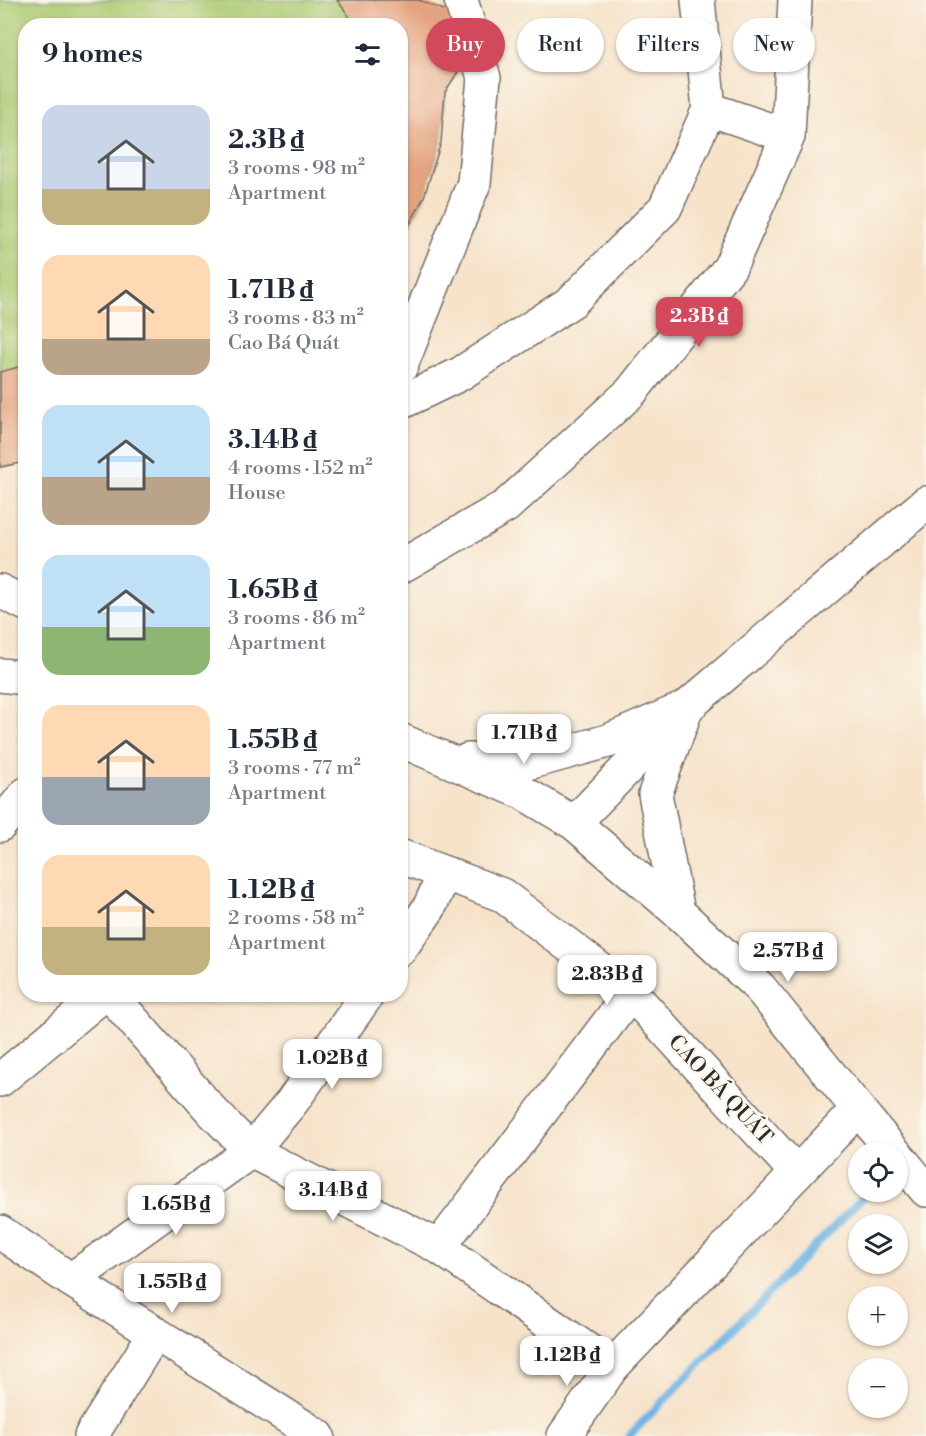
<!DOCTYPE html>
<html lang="en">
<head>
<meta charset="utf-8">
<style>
  :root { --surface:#fff; --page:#f2f2f3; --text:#1f2937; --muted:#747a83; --accent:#d1495b }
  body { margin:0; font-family:"Libre Bodoni",serif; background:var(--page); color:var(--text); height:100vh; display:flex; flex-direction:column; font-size:22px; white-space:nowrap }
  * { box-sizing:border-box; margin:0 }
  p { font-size:20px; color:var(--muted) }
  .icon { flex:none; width:33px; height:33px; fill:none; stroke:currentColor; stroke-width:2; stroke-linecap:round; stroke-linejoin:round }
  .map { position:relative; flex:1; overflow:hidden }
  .side { position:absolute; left:18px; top:18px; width:390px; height:984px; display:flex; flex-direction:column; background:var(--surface); border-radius:24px; box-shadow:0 2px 4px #0004 }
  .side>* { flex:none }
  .banner { position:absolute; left:426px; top:18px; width:410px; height:54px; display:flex; gap:12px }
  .buttons { position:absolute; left:848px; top:1142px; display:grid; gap:12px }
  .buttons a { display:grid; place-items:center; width:60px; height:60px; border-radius:50%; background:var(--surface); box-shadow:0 2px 4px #0004; font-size:30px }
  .price { position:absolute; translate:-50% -51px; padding:0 14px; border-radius:12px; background:#fff; color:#222; font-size:20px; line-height:39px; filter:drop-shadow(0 2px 3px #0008) }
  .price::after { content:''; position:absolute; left:50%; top:36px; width:18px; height:14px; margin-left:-9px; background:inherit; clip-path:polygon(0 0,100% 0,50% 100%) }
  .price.on { background:var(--accent); color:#fff }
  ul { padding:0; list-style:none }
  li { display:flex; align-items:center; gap:18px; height:150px; padding:0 24px }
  li span { display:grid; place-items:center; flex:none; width:168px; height:120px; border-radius:18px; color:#555 }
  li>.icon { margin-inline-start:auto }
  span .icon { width:72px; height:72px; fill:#fffc; stroke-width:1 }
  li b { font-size:26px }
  h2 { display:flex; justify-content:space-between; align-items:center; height:72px; padding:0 24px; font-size:26px }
  .tag { padding:0 21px; border-radius:27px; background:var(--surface); box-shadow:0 2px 4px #0004; font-size:21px; line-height:54px }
  .tag.on { background:var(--accent); color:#fff }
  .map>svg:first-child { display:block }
</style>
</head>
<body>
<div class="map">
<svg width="926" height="1436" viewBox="0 0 926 1436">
  <rect width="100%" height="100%" fill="#fbf7ec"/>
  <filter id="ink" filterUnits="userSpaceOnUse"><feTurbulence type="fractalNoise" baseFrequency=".0167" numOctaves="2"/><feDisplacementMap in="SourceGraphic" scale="12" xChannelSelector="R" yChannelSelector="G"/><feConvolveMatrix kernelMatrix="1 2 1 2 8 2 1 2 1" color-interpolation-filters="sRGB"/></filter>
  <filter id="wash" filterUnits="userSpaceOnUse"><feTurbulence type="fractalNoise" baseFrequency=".008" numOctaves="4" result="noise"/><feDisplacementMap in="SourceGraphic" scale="24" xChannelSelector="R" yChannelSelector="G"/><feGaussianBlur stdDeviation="1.35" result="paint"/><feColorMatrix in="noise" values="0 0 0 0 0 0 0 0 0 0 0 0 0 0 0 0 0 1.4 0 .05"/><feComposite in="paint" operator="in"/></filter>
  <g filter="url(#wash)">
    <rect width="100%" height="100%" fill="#f6e3ca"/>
    <path fill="#aac971" stroke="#6a7a4e" stroke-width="1.5" d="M 0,0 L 419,0 L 463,64 L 445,92 L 441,142 L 424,197 L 401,242 L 400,26 L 26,26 L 25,462 L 0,467 Z"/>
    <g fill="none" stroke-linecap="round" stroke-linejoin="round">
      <path stroke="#6db4e4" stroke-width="8" d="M 629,1436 L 866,1194"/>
    </g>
    <g id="blocks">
      <g fill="#e4a380">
        <path d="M 337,0 L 419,0 L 449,12 L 463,64 L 445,92 L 441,142 L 424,197 L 400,242 L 400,26 L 352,26 L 349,16 Z"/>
        <path d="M 26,365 L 26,462 L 0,467 L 0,372 Z"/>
      </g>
    </g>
  </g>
  <g filter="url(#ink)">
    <use href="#blocks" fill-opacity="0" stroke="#726b63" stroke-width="1.5"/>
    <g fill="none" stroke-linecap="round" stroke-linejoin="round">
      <g stroke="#726b63" stroke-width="36">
        <g id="minor">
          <path d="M 698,0 L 709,109"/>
          <path d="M 400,368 L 474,183 L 484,78 L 461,0"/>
          <path d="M 400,403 L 460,374 L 571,302 L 665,208 L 709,109 L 788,136"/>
          <path d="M 400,567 L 506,506 L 631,392 L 730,267 L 788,136 L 795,0"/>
          <path d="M 0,591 L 26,604"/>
          <path d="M 0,675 L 26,678"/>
          <path d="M 468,760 L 528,763 L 608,741 L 687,707 L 926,503"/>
          <path d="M 574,823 L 677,717"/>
          <path d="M 0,825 L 26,794"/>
          <path d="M 400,856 L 502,895 L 631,993 L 797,1173"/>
          <path d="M 678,912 L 655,794 L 687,707"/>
          <path d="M 400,949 L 429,908 L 445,873"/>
          <path d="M 110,994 L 211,1110 L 251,1151 L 439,1247 L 612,1367 L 858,1109 L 760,988 L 678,912 L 574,823 L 522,792 L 400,740"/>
          <path d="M 0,1080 L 104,994"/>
          <path d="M 858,1109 L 894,1152"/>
          <path d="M 897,1155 L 926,1190"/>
          <path d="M 0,1232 L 71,1280 L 318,1436"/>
          <path d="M 439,1247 L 631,993"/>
          <path d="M 71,1280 L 251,1151 L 292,1102 L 368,994"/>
          <path d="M 91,1436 L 155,1333"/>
          <path d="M 564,1436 L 612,1367"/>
        </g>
      </g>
      <use href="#minor" stroke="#fff" stroke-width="33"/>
    </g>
  </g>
  <g text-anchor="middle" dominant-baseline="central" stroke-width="5" stroke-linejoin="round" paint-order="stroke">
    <g font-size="21" fill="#2b2b2b" stroke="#fbf7ec">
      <text transform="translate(720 1090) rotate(47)">CAO BÁ QUÁT</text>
    </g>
  </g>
</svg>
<div class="buttons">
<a><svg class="icon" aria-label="locate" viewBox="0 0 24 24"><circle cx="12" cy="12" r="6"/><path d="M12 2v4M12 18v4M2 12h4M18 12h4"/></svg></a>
<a><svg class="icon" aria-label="layers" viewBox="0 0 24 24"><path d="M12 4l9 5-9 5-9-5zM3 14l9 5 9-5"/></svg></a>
<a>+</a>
<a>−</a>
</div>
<b class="price on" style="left:699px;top:348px">2.3B ₫</b>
<b class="price" style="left:524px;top:765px">1.71B ₫</b>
<b class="price" style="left:788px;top:983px">2.57B ₫</b>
<b class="price" style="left:607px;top:1006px">2.83B ₫</b>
<b class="price" style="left:332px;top:1090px">1.02B ₫</b>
<b class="price" style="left:333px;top:1222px">3.14B ₫</b>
<b class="price" style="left:176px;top:1236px">1.65B ₫</b>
<b class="price" style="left:172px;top:1314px">1.55B ₫</b>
<b class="price" style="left:567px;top:1387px">1.12B ₫</b>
<div class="banner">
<a class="tag on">Buy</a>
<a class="tag">Rent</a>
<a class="tag">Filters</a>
<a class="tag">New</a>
</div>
<section class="side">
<h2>9 homes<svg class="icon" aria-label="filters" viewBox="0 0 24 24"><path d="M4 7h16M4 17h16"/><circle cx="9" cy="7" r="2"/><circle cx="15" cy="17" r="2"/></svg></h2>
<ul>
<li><span style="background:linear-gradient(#c9d6e8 70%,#c2b280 0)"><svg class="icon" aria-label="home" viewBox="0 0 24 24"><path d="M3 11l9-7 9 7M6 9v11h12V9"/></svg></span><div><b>2.3B ₫</b><p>3 rooms · 98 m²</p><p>Apartment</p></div></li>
<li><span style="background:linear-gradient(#ffd9b3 70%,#b9a48a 0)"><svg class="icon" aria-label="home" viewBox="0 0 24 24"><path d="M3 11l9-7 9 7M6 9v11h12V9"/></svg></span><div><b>1.71B ₫</b><p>3 rooms · 83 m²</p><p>Cao Bá Quát</p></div></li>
<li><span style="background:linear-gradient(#bfe0f5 60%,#b9a48a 0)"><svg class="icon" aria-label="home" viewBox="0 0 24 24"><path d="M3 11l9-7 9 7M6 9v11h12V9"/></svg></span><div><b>3.14B ₫</b><p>4 rooms · 152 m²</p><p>House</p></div></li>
<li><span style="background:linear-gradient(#bfe0f5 60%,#8fb573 0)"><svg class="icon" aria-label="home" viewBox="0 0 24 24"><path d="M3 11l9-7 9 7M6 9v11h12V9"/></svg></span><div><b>1.65B ₫</b><p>3 rooms · 86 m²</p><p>Apartment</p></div></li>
<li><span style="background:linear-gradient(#ffd9b3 60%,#9aa5b1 0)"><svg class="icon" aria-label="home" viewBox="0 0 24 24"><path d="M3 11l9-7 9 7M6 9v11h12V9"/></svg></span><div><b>1.55B ₫</b><p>3 rooms · 77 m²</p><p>Apartment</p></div></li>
<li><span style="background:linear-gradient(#ffd9b3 60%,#c2b280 0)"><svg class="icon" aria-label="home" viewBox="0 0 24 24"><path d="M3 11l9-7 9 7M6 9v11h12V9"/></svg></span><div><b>1.12B ₫</b><p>2 rooms · 58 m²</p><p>Apartment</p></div></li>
</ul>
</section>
</div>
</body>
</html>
